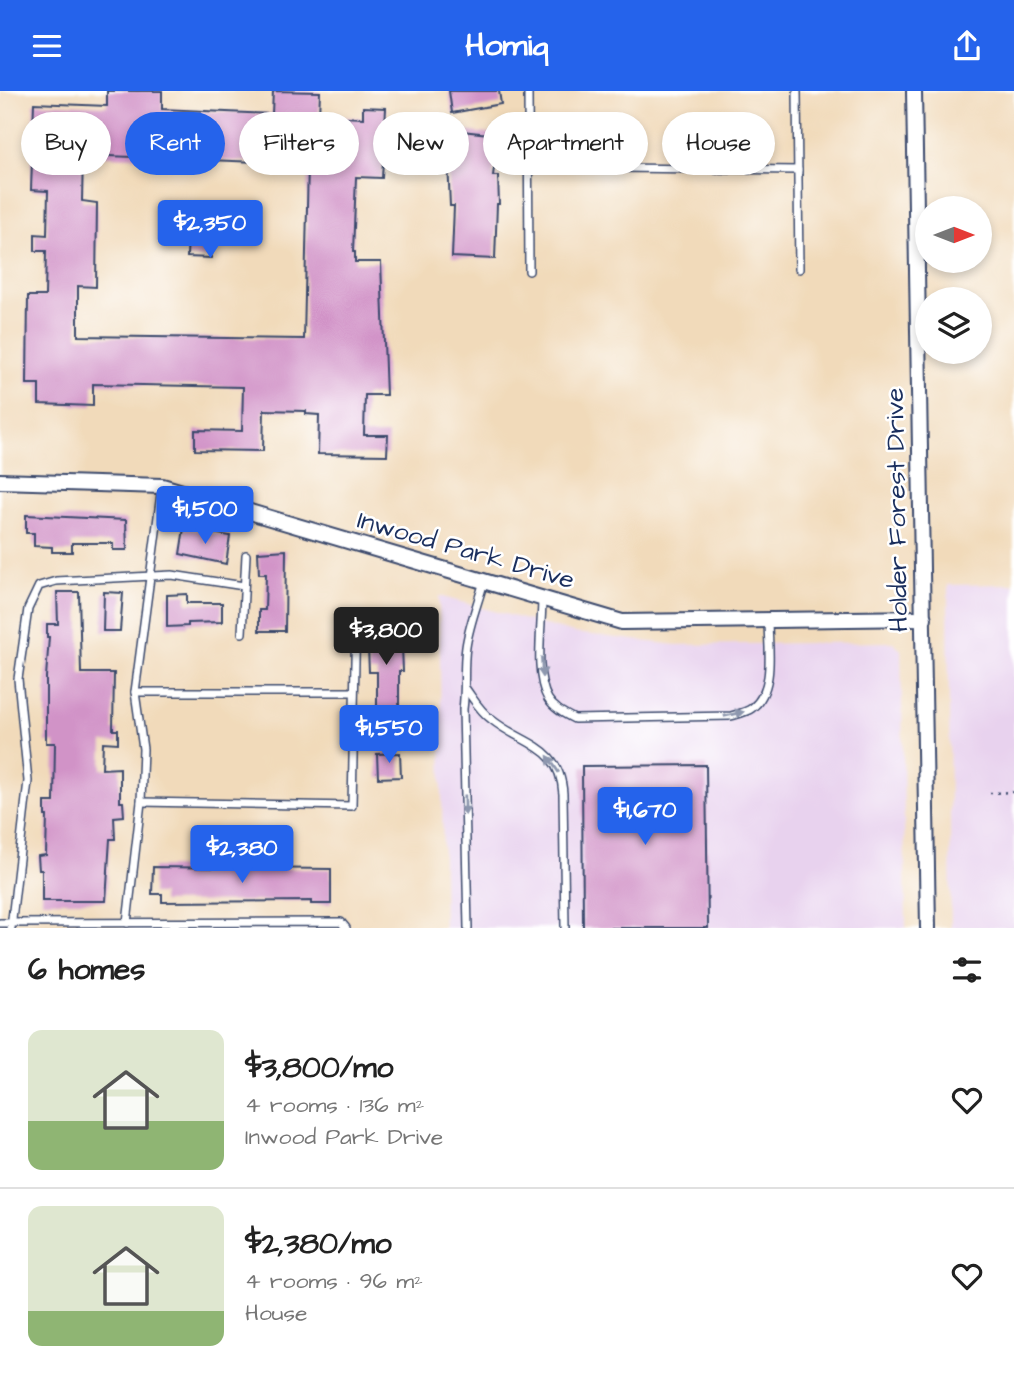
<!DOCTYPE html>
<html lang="en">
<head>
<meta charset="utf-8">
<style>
  :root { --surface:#fff; --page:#f2f2f2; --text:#222; --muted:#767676; --line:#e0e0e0; --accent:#2563eb }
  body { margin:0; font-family:"Architects Daughter",sans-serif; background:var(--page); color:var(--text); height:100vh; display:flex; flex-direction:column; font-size:26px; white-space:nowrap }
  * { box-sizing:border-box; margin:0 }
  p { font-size:23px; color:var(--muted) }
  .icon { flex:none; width:38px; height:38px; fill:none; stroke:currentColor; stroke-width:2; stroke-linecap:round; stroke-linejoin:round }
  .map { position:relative; height:837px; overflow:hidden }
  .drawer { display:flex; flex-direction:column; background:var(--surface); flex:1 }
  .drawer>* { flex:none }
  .guide { position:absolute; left:21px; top:21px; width:973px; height:63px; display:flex; gap:14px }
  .needle { width:46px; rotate:90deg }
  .controls { position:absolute; left:915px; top:105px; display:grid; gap:14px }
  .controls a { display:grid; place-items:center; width:77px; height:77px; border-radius:50%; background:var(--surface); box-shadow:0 4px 10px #0003; font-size:35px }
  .price { position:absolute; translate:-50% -60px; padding:0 16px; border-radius:7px; background:var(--accent); color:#fff; font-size:23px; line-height:46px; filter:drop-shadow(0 2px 4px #0008) }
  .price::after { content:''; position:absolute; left:50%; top:42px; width:21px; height:16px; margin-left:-10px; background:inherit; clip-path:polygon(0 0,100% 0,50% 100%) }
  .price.active { background:#222; color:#fff }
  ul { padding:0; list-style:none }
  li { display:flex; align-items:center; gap:21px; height:175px; padding:0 28px }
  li+li { border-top:2px solid var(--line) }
  li span { display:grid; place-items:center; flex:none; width:196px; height:140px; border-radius:14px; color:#555 }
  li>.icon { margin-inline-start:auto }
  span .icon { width:84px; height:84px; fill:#fffc; stroke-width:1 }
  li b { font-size:30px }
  h2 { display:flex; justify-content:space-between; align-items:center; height:84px; padding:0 28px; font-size:30px }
  .tag { padding:0 24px; border-radius:32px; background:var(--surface); box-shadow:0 4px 10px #0003; font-size:24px; line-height:63px }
  .tag.active { background:var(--accent); color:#fff }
  header { display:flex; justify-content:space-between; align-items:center; height:91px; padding:0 28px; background:var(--accent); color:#fff; font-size:32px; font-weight:800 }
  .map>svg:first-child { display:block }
</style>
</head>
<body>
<header><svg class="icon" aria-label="menu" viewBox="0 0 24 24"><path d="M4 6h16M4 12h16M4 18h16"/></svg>Homiq<svg class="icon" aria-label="share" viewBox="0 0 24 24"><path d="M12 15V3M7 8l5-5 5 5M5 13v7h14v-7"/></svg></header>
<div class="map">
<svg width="1014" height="837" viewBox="0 0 1014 837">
  <rect width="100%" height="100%" fill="#fff"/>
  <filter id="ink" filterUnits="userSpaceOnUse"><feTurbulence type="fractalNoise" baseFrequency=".0143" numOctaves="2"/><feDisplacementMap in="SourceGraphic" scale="14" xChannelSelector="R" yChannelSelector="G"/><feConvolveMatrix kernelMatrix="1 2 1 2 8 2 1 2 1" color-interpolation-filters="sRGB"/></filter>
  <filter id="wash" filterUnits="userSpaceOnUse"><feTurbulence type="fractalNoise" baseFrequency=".00686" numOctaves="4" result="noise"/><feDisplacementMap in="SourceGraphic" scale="28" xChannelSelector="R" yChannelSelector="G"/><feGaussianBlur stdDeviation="1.57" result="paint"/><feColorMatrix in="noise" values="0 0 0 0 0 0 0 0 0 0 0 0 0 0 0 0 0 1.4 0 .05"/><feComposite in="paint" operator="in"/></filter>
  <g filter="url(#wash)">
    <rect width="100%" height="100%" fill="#f1daba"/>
    <g fill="#e8d2ee">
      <path d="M 1014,493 L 1014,837 L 951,837 L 948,494 Z"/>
      <path d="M 439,505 L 574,542 L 676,554 L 893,551 L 901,559 L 906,837 L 444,837 Z"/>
    </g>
    <g id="blocks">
      <g fill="#d193c7" fill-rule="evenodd">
        <path d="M 107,0 L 162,0 L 162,18 L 272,23 L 273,0 L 320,1 L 319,25 L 363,27 L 363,16 L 386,17 L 382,87 L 356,86 L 353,161 L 355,161 L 355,171 L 381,171 L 386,304 L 365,304 L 364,344 L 388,344 L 387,364 L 318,363 L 319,324 L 306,323 L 306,320 L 264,319 L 263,360 L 195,359 L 195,339 L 242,340 L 243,296 L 93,293 L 93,315 L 39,313 L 39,293 L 27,293 L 28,205 L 45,205 L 46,160 L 35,160 L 35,143 L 47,144 L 48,100 L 31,99 L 34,12 L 107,15 ZM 83,64 L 308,73 L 304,248 L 78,245 L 78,195 L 96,196 L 97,112 L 82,110 Z"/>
        <path d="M 449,0 L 499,0 L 501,13 L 452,22 Z"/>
        <path d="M 452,39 L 498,44 L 493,85 L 498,85 L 499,113 L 497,113 L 495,168 L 452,166 L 454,115 L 450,115 L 448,70 Z"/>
        <path d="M 188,143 L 212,144 L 211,167 L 187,166 Z"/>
        <path d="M 26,424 L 126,429 L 127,459 L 113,459 L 113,452 L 72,452 L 72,461 L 52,461 L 52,456 L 34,455 L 34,442 L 26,442 Z"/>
        <path d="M 184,437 L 230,445 L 226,473 L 180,463 Z"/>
        <path d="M 286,459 L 285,540 L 259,540 L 259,519 L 265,519 L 266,483 L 259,483 L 258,461 Z"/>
        <path d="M 57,501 L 79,501 L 81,582 L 114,582 L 113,639 L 118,639 L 118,652 L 103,651 L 102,678 L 120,677 L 120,711 L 123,711 L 124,725 L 114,726 L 115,748 L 110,748 L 106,810 L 42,810 L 42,779 L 39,779 L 38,765 L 46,764 L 47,725 L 45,725 L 45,711 L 54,711 L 55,652 L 46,652 L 46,586 L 49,546 L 47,546 L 47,533 L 58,533 Z"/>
        <path d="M 104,501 L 123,502 L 120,540 L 103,540 Z"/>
        <path d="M 187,503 L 187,512 L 222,512 L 222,531 L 188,532 L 188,535 L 167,536 L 167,504 Z"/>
        <path d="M 401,530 L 403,580 L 399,580 L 399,633 L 377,634 L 377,581 L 369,581 L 367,531 Z"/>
        <path d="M 400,662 L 401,686 L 378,687 L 377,663 Z"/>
        <path d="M 706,674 L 708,837 L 583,837 L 582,675 Z"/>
        <path d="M 153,776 L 331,778 L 331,813 L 311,813 L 311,810 L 162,811 L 162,803 L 152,803 Z"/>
      </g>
    </g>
  </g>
  <g filter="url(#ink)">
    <use href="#blocks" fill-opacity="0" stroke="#3b496c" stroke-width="2"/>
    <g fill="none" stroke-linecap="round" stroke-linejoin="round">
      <g stroke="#3b496c" stroke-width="10">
        <g id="lane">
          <path d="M 528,0 L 529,180"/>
          <path d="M 797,0 L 799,178"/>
          <path d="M 528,76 L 798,79"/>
          <path d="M 542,508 C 542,536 534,584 548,608 C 554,618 565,623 574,628 L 731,625 C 738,623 747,621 752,617 C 776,599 768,556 768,530"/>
          <path d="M 242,542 L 246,464"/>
          <path d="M 466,598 C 474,609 480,620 491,628 C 524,655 560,653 563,703 L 565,837"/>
          <path d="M 135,601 L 353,601"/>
          <path d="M 141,711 L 352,715 L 356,523"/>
          <path d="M 0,832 L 341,831 L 346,837"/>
          <path d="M 127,832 L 141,711 L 143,658 L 135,601 L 162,395"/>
          <path d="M 11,837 L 28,690 L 18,588 L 28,518 L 39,495 L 56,490 L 172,484 L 244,495"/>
          <path d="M 468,837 L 463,618 C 466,597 463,576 466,556 C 469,534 478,512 484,490"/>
        </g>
      </g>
      <g stroke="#3b496c" stroke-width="18">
        <g id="street">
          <path d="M 914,0 L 928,837"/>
          <path d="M 0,390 L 162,395 L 622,531 L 924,527"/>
        </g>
      </g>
      <path stroke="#3b496c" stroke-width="2.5" stroke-dasharray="2 5" stroke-linecap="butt" d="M 990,702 L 1014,701"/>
      <use href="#lane" stroke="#fff" stroke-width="7"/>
      <use href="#street" stroke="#fff" stroke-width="14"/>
    </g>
    <defs><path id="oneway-solid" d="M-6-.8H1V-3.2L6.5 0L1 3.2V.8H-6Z" transform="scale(1.75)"/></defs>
    <g fill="#8d97ae">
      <use href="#oneway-solid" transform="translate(542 576) rotate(87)"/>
      <use href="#oneway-solid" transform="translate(734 623) rotate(-13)"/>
      <use href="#oneway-solid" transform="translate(553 673) rotate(-124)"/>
      <use href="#oneway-solid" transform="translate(465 714) rotate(89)"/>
    </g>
  </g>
  <g text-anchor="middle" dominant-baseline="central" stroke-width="5" stroke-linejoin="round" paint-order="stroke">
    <g font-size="26" fill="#1b2f5e" stroke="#fff">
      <text transform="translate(897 419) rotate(-91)">Holder Forest Drive</text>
      <text transform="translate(466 459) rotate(16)">Inwood Park Drive</text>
    </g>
  </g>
</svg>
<div class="controls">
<a><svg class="needle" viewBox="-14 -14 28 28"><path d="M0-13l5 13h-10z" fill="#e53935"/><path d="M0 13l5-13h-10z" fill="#767676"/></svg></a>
<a><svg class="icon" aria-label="layers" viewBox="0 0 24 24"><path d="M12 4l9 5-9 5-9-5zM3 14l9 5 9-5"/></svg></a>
</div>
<b class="price" style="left:210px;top:169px">$2,350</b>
<b class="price" style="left:205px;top:455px">$1,500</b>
<b class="price active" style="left:386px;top:576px">$3,800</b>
<b class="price" style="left:389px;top:674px">$1,550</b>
<b class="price" style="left:645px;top:756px">$1,670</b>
<b class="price" style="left:242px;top:794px">$2,380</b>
<div class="guide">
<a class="tag">Buy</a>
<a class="tag active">Rent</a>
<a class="tag">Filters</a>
<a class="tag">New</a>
<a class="tag">Apartment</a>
<a class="tag">House</a>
</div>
</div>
<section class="drawer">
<h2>6 homes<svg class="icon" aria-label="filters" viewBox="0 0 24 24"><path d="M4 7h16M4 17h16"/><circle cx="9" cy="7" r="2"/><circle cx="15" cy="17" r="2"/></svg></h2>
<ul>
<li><span style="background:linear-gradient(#dfe7d0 65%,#8fb573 0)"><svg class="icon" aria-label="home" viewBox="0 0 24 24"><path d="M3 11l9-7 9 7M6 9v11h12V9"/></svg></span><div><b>$3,800/mo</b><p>4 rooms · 136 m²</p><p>Inwood Park Drive</p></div><svg class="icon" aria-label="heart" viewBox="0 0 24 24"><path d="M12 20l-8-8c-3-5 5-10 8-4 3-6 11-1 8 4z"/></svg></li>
<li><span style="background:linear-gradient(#dfe7d0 75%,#8fb573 0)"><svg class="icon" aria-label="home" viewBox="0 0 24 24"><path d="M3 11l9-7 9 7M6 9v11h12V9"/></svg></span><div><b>$2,380/mo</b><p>4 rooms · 96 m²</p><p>House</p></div><svg class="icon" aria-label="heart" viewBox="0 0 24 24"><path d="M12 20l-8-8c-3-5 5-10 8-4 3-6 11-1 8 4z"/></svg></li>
</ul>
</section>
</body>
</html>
